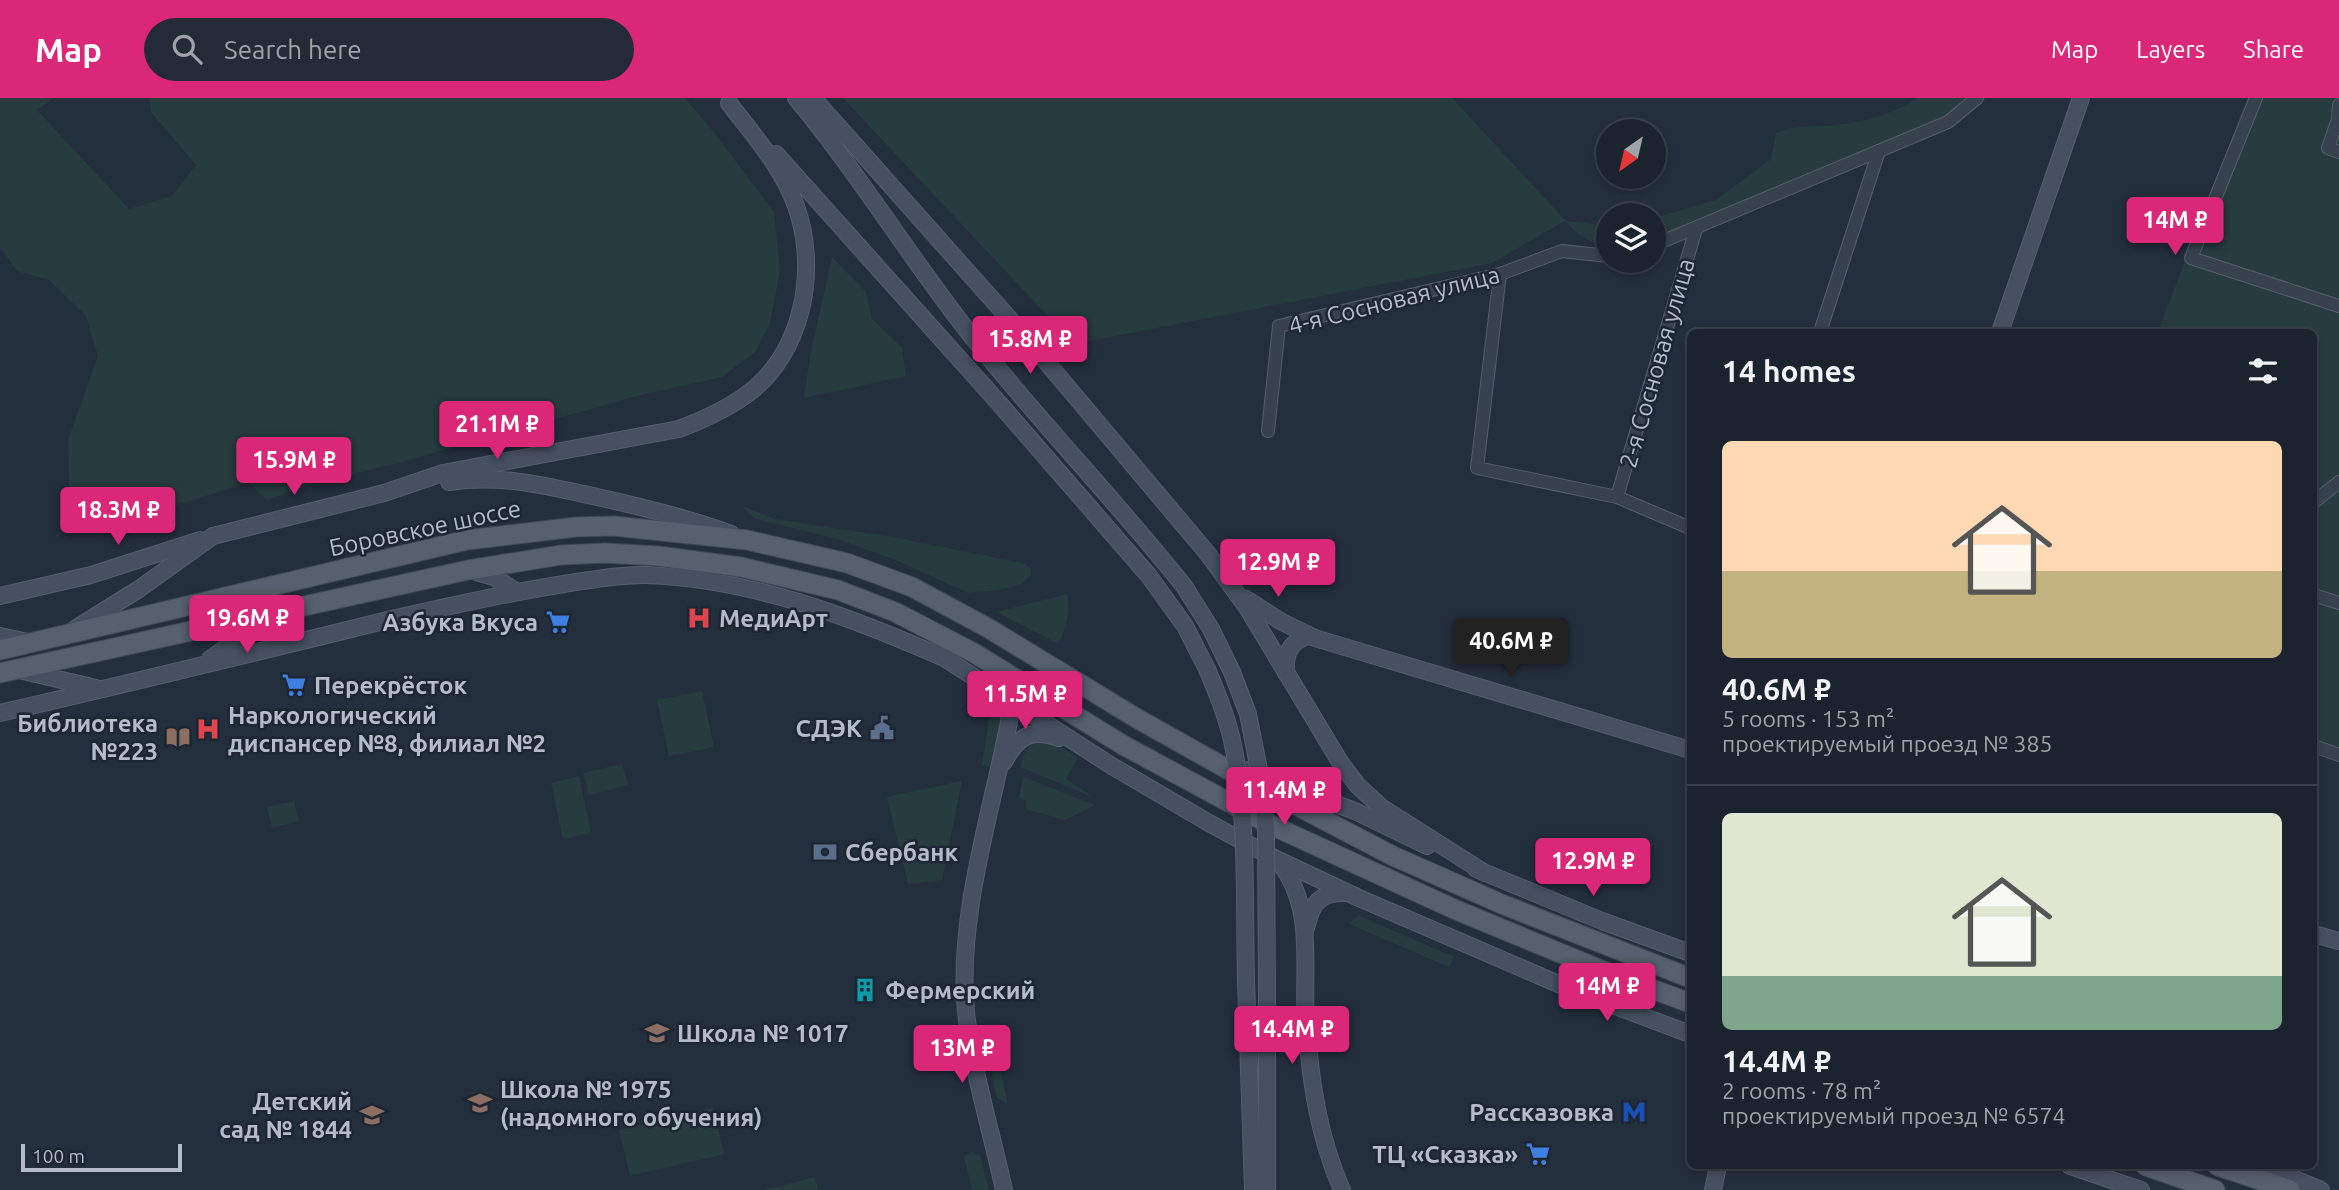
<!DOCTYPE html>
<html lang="en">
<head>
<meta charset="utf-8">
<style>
  :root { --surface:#1b232e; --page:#242b36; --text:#f1f3f6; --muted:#a0a4aa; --line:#39404a; --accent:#db2777 }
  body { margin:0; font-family:Ubuntu,sans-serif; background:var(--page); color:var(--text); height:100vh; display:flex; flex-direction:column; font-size:26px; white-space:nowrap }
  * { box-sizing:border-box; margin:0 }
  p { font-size:23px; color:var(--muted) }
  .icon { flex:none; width:38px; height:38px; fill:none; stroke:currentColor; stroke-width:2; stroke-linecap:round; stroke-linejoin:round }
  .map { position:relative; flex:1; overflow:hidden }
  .details { position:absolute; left:1687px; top:231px; width:630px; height:840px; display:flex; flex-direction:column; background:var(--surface); border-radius:10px; box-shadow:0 4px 10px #0003,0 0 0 2px var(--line) }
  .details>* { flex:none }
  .needle { width:46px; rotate:214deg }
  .tools { position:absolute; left:1596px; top:21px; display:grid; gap:14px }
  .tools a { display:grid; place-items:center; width:70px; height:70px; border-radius:50%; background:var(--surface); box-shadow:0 4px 10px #0003,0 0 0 2px var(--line); font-size:35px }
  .scale { position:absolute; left:21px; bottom:18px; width:161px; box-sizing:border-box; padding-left:7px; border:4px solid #b4bcc9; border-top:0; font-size:19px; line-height:24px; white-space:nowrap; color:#b4bcc9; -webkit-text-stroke:5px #1d2633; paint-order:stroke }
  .price { position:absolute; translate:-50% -60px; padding:0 16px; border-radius:7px; background:var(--accent); color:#fff; font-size:23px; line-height:46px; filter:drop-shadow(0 2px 4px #0008) }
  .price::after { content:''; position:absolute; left:50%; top:42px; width:21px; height:16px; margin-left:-10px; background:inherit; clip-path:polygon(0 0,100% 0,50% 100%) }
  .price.on { background:#222; color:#fff }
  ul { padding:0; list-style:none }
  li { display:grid; align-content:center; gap:14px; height:371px; padding:0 35px }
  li+li { border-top:2px solid var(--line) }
  li span { display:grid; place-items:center; height:217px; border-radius:10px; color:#555 }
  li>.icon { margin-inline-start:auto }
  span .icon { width:126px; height:126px; fill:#fffc; stroke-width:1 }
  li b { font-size:30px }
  h2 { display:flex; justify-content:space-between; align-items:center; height:84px; padding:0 35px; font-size:30px }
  header { display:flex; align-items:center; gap:42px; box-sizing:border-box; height:98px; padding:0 35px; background:var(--accent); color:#fff }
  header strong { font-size:33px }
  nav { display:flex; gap:38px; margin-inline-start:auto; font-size:24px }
  .search { width:490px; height:63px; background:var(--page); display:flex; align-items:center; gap:18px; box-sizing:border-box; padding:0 24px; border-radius:38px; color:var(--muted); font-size:26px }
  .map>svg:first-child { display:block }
</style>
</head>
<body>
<header>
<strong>Map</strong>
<div class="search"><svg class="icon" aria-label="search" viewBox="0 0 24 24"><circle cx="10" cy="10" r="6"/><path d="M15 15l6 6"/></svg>Search here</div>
<nav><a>Map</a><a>Layers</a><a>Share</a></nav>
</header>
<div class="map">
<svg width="2339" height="1092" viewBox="0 0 2339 1092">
  <rect width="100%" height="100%" fill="#242f3e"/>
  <g fill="#263c3f">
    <path d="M 0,0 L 54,0 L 37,12 L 129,111 L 172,98 L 196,67 L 151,14 L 149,0 L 685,0 L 713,33 L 774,114 L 780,173 L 770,225 L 755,254 L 722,279 L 637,298 L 398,365 L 312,386 L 267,402 L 248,384 L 171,409 L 151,428 L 110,433 L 82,432 L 70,420 L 68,342 L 98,258 L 86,218 L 49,182 L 17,173 L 0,149 Z"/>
    <path d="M 843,0 L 1452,0 L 1566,123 L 1594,126 L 1608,130 L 1608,152 L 1579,137 L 1565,123 L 1492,165 L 1074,246 Z"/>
    <path d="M 1918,0 L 1988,0 L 1709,126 L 1654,147 L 1654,120 L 1716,102 L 1771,61 L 1776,35 C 1800,25 1811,30 1835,27 C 1869,23 1889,17 1918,0 Z"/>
    <path d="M 2247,0 L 2339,0 L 2339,658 L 2314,649 L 2314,234 L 2158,234 Z"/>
    <path d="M 832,159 L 866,194 L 872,221 L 902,250 L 906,278 L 804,300 L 810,258 Z"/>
    <path d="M 745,409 L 775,421 L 893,439 L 1023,465 L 1031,471 L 1031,476 L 1022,486 L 999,492 L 968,495 L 896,462 L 841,442 L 756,421 L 743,410 Z"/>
    <path d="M 1067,496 C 1071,510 1066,534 1058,546 L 997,514 Z"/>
    <path d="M 702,593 L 714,649 L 669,658 L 657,602 Z"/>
    <path d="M 997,603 L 1003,615 L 993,668 L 982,667 L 991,608 Z"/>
    <path d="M 1042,644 L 1053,645 L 1078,659 L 1066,681 L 1093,699 L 1020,669 C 1024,655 1026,646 1042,644 Z"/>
    <path d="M 622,666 L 628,687 L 589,697 L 583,675 Z"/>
    <path d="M 579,678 L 591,735 L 563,741 L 551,685 Z"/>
    <path d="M 1023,679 L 1095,707 L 1065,722 L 1025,711 L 1026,703 L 1019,700 Z"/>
    <path d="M 962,683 L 942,782 L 908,786 L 887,699 Z"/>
    <path d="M 294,703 L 299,723 L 272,730 L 267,709 Z"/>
    <path d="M 1358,817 L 1454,859 L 1449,869 L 1349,826 Z"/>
    <path d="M 995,947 L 1008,1006 L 997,1000 L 987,956 Z"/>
    <path d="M 713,1010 L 724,1056 L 630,1078 L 619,1032 Z"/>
    <path d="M 971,1054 L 980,1057 L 989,1092 L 972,1092 L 964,1059 Z"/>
    <path d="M 815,1079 L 818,1092 L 764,1092 Z"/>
  </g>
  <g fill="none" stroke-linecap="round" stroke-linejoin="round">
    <g stroke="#565f6c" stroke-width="14">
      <g id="street">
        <path d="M 2256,0 L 2191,160 L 2339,208"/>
        <path d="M 2339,7 L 2338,21 L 2328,50 L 2339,54"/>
        <path d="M 1654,147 L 1948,24 L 1977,0"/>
        <path d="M 1500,176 L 1477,370 L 1617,399 L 1690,430"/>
        <path d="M 1820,234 L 1879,53"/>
        <path d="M 1268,333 L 1279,228 L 1500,176 L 1562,153 L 1608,158"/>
        <path d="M 1617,399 L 1696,131"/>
        <path d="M 2314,404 L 2339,384"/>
        <path d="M 2314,497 L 2339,505"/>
        <path d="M 2314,648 L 2339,657"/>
      </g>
    </g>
    <g stroke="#565f6c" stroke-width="18">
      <g id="secondary">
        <path d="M 796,0 C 860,77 911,162 973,240 C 1041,325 1116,403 1184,488 L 1211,531 L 1232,574"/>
        <path d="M 813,0 L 1022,235 L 1208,456 L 1248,511 L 1340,664 L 1358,688 L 1381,709 L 1485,775"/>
        <path d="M 776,56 L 998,304 L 1149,478 L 1185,528 L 1207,571"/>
        <path d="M 2000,234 L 2081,0"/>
        <path d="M 449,384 C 500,376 548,388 597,399 C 643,409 688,420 731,436"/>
        <path d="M 470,472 L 494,479 L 517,494"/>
        <path d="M 0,498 L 91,477 L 200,442"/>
        <path d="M 1246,501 L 1282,524 L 1313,539"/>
        <path d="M 75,531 L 139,491 L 213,438 L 384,395 L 443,375 L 679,331 C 703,322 725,312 746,297 C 803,256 819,172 796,108 C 783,70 753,37 729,5"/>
        <path d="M 0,538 L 28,544"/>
        <path d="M 935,554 L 1112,668 L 1209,725 L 1276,761 L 1359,800 L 1570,891 L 1690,936"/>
        <path d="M 210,561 L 269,519"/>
        <path d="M 19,572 L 96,590"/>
        <path d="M 1286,575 C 1285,556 1289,544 1308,538 L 1690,652"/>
        <path d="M 1000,597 C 1009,605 1010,611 1009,624 C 991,716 957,819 966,914 C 972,971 992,1036 1004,1092"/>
        <path d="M 0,615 C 131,585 262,553 392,521 C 449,508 506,495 564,486 C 591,482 620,476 648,477 C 752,481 848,518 942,559"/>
        <path d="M 1004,664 C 1018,638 1031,630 1059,640"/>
        <path d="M 1248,672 L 1357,714 L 1427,748"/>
        <path d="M 1280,765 C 1316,812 1302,870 1306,925 C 1311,985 1318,1037 1342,1092"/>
        <path d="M 1476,771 L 1602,823 L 1690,855"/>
        <path d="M 1306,830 C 1312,805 1319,794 1347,795"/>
        <path d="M 2314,836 L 2339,843"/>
        <path d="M 1246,882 L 1253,1092"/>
        <path d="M 1267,894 L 1267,1092"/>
        <path d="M 2070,1068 L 2141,1092"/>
        <path d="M 2264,1068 L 2321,1092"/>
        <path d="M 1713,1092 L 1718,1068"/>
      </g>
    </g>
    <g stroke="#414a57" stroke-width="21">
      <g id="primary">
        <path d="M 0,552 L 467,442 L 576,429 L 614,428 L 747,442 L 847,465 L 912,489 L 988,530 L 1138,621 L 1236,676 L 1393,758 L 1504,807 L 1690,880"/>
        <path d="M 0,575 L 468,472 L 561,457 L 605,455 L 658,458 L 741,469 L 838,492 L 895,514 L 974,555 L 1123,647 L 1269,726 L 1454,811 L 1606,874 L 1690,905"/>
        <path d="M 2146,1068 L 2215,1092"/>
        <path d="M 2218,1068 L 2290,1092"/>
      </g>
    </g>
    <use href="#street" stroke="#38414e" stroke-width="12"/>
    <use href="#secondary" stroke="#465061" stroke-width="16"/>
    <use href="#primary" stroke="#56606e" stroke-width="19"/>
    <g stroke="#565f6c" stroke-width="18" stroke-linecap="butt">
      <g id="secondary-bridge">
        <path d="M 1207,571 C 1218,597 1229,624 1234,652 C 1248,727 1244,806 1246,882"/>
        <path d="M 1232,574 L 1248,616 L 1263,692 L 1266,736 L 1267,894"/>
      </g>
    </g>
    <use href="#secondary-bridge" stroke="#465061" stroke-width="16"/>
  </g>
  <defs>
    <g id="hospital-bare" transform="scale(1.89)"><path d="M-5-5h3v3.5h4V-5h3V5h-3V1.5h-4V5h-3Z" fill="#e0444e" stroke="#1d2633" stroke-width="2.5" paint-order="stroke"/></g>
    <g id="supermarket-bare" transform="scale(1.89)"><path d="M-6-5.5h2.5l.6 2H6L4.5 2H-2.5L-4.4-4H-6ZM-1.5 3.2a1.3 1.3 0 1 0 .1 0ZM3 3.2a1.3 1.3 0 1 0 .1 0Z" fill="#3f7fe0" stroke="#1d2633" stroke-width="2.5" paint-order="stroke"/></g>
    <g id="civic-bare" transform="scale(1.89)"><path d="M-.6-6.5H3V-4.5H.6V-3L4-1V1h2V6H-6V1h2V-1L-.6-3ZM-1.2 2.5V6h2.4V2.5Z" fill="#5c6f8a" stroke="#1d2633" stroke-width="2.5" paint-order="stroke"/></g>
    <g id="library-bare" transform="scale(1.89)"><path d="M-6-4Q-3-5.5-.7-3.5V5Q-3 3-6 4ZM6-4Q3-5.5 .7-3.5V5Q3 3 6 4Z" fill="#8d6e63" stroke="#1d2633" stroke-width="2.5" paint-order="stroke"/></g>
    <g id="bank-bare" transform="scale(1.89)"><path d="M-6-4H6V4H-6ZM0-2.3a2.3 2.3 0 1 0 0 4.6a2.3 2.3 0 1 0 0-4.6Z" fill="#5c6f8a" stroke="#1d2633" stroke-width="2.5" paint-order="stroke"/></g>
    <g id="building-bare" transform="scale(1.89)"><path d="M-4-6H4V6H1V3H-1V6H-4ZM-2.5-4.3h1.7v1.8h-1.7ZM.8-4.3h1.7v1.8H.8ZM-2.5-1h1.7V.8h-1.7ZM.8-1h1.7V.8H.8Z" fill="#0f9aa8" stroke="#1d2633" stroke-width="2.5" paint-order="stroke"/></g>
    <g id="school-bare" transform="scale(1.89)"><path d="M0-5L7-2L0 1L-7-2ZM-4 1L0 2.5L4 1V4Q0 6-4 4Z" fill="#8d6e63" stroke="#1d2633" stroke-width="2.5" paint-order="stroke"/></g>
    <g id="metro-bare" transform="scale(1.89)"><path d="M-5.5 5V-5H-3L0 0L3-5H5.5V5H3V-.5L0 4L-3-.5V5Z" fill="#1a4fb4" stroke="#1d2633" stroke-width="2.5" paint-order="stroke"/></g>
  </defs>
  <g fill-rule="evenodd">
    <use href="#hospital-bare" x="699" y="520"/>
    <use href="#supermarket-bare" x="558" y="524"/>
    <use href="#supermarket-bare" x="294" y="587"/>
    <use href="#civic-bare" x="882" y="630"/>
    <use href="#hospital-bare" x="208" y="631"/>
    <use href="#library-bare" x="178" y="639"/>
    <use href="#bank-bare" x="825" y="754"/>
    <use href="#building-bare" x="865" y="892"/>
    <use href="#school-bare" x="657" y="935"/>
    <use href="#school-bare" x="480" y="1005"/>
    <use href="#metro-bare" x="1634" y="1014"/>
    <use href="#school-bare" x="372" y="1017"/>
    <use href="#supermarket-bare" x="1538" y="1056"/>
  </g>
  <g text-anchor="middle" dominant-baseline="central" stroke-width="5" stroke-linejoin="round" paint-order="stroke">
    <g font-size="24" fill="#b4bcc9" stroke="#1d2633">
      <text transform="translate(1394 202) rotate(-14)">4-я Сосновая улица</text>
      <text transform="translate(1657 265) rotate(-74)">2-я Сосновая улица</text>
      <text transform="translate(425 430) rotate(-12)">Боровское шоссе</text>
    </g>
    <g font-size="24" font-weight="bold" fill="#b4bcc9" stroke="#1d2633" text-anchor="start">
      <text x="719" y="520">МедиАрт</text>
      <text x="538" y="524" text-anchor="end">Азбука Вкуса</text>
      <text x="314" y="587">Перекрёсток</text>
      <text x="228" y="617">Наркологический<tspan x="228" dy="28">диспансер №8, филиал №2</tspan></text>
      <text x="158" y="625" text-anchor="end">Библиотека<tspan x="158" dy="28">№223</tspan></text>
      <text x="862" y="630" text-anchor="end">СДЭК</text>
      <text x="845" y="754">Сбербанк</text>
      <text x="885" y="892">Фермерский</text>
      <text x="677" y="935">Школа № 1017</text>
      <text x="500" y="991">Школа № 1975<tspan x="500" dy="28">(надомного обучения)</tspan></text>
      <text x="352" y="1003" text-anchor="end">Детский<tspan x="352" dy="28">сад № 1844</tspan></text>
      <text x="1614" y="1014" text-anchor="end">Рассказовка</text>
      <text x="1518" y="1056" text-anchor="end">ТЦ «Сказка»</text>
    </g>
  </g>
</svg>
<div class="tools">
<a><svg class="needle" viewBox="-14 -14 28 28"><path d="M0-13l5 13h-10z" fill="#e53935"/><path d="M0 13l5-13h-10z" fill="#a0a4aa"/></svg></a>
<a><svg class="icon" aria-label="layers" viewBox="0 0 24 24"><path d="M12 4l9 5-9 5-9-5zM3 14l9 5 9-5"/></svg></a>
</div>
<div class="scale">100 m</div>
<b class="price" style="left:2175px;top:159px">14M ₽</b>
<b class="price" style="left:1030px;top:278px">15.8M ₽</b>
<b class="price" style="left:497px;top:363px">21.1M ₽</b>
<b class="price" style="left:294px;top:399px">15.9M ₽</b>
<b class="price" style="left:118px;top:449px">18.3M ₽</b>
<b class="price" style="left:1278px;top:501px">12.9M ₽</b>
<b class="price" style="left:247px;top:557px">19.6M ₽</b>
<b class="price on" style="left:1511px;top:580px">40.6M ₽</b>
<b class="price" style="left:1025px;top:633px">11.5M ₽</b>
<b class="price" style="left:1284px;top:729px">11.4M ₽</b>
<b class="price" style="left:1593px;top:800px">12.9M ₽</b>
<b class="price" style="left:1607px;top:925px">14M ₽</b>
<b class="price" style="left:1292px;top:968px">14.4M ₽</b>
<b class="price" style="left:962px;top:987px">13M ₽</b>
<section class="details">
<h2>14 homes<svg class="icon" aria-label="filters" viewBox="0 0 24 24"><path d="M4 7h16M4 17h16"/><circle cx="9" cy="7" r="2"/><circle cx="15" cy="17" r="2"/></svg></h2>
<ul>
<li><span style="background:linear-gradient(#ffd9b3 60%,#c2b280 0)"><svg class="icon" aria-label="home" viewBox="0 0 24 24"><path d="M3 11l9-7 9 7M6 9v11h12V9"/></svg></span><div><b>40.6M ₽</b><p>5 rooms · 153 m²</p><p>проектируемый проезд № 385</p></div></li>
<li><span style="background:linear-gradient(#dfe7d0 75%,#7fa58c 0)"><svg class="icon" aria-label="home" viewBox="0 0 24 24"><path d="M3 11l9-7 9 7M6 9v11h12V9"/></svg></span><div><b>14.4M ₽</b><p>2 rooms · 78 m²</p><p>проектируемый проезд № 6574</p></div></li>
</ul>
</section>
</div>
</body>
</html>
